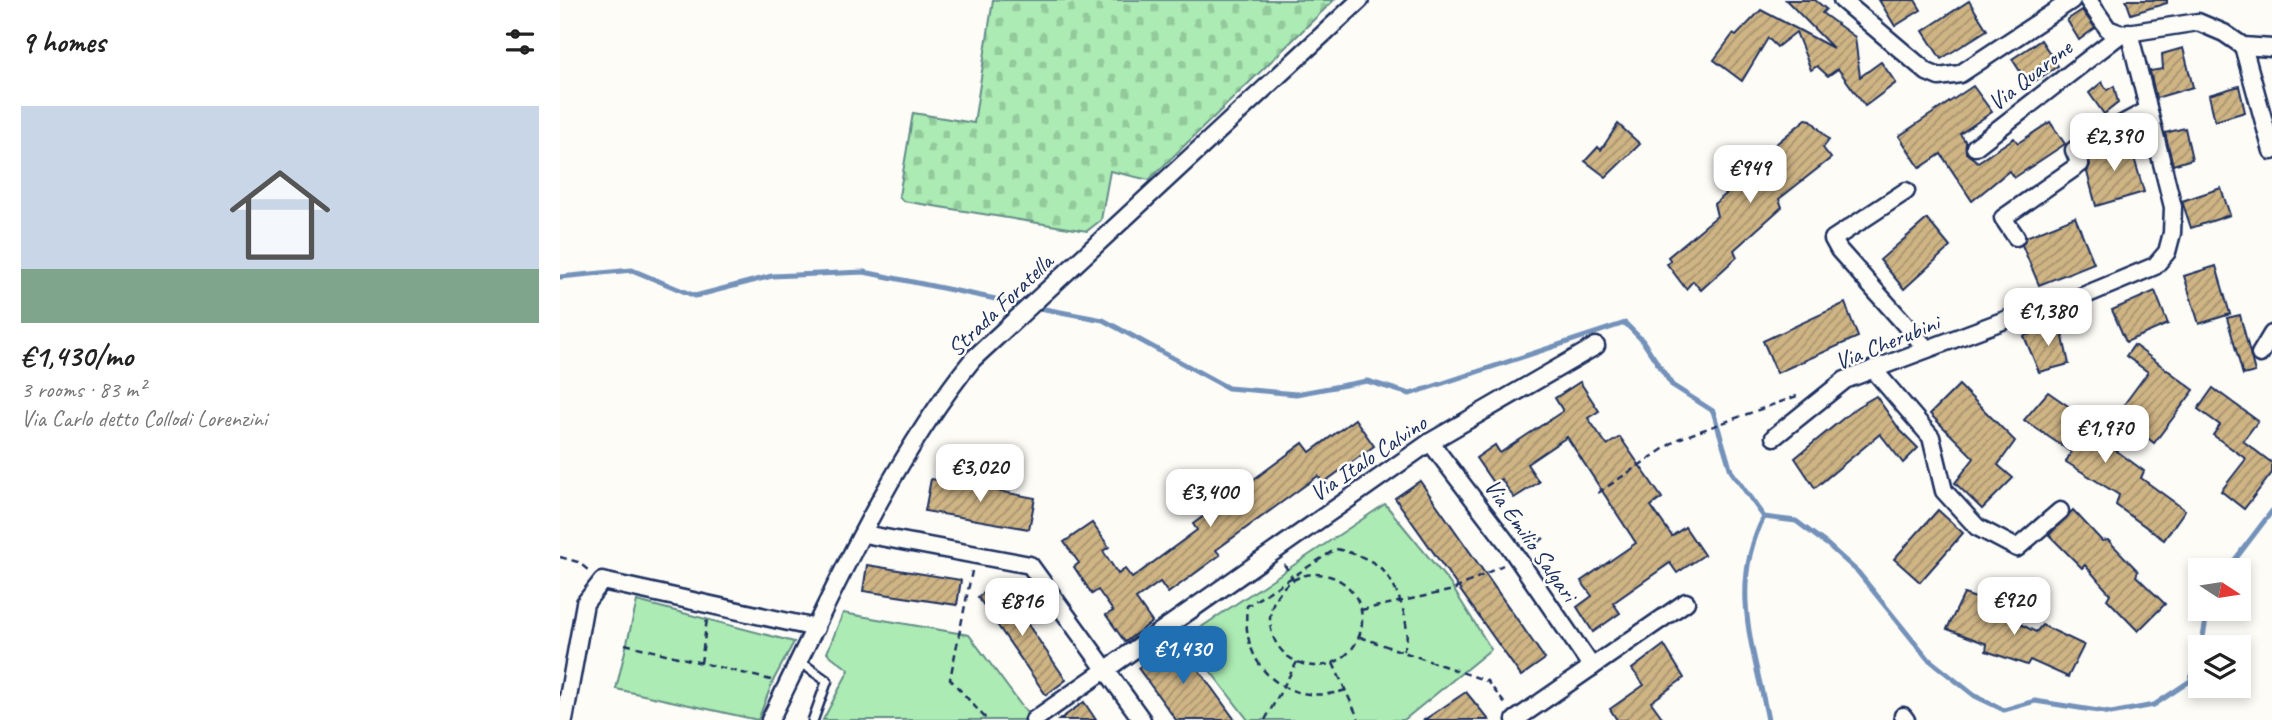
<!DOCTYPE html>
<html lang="en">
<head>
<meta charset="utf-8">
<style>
  :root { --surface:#fff; --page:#f6f6f6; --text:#222; --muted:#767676; --accent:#1f6fb2 }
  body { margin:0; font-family:Caveat,sans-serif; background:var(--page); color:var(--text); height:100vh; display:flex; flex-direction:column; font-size:26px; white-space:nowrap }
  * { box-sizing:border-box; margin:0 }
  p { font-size:23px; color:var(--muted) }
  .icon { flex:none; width:38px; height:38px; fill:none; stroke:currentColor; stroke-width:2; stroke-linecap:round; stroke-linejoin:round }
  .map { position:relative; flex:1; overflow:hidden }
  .details { display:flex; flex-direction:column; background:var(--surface); width:560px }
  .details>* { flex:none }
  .needle { width:46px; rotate:102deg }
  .controls { position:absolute; left:1628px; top:558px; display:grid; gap:14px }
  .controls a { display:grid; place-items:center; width:63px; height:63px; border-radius:0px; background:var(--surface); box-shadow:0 4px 10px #0003; font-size:35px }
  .price { position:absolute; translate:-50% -60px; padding:0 16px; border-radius:14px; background:#fff; color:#222; font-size:23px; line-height:46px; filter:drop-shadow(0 2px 4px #0008) }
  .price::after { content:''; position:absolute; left:50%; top:42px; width:21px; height:16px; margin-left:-10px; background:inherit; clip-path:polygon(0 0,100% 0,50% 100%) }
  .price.selected { background:var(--accent); color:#fff }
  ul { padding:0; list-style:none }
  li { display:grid; align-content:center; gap:14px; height:371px; padding:0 21px }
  li span { display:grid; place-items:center; height:217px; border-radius:0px; color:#555 }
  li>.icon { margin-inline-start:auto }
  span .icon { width:126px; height:126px; fill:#fffc; stroke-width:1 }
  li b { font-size:30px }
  h2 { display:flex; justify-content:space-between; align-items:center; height:84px; padding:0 21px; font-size:30px }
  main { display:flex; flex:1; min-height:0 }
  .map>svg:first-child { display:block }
</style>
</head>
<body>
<main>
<section class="details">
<h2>9 homes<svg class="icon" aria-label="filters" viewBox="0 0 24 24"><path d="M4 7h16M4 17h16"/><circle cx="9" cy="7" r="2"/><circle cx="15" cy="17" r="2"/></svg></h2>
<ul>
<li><span style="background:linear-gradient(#c9d6e8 75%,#7fa58c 0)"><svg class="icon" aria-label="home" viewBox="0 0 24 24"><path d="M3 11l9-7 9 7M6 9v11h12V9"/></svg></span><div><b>€1,430/mo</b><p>3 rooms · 83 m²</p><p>Via Carlo detto Collodi Lorenzini</p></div></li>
</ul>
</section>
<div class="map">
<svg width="1712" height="720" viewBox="0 0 1712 720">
  <defs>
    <pattern id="cemetery-stones" width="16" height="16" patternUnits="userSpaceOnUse" patternTransform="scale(1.75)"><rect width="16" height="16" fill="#acebb3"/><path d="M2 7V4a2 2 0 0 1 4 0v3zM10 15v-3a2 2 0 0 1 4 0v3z" fill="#93ca9c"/></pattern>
    <pattern id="building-hatch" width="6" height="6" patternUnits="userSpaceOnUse" patternTransform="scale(1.75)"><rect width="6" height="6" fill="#cfb484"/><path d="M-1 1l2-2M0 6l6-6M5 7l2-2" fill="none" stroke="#a7936f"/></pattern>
  </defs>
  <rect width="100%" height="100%" fill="#fdfcf7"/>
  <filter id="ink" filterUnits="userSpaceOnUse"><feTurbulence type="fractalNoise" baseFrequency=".0143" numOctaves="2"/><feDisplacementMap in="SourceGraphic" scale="14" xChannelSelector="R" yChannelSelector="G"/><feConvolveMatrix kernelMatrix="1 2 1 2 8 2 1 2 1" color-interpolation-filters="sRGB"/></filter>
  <g filter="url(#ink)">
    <path fill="url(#cemetery-stones)" stroke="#648d88" stroke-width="2" d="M 433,0 L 774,0 L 589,180 L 550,171 L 541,220 L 527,231 L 343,201 L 339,196 L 353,113 L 414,123 Z"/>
    <g fill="#acebb3" stroke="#648d88" stroke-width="2">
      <path d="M 825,504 L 889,582 L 931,649 L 844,720 L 688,720 L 625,638 Z"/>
      <path d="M 77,601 L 234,642 L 213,681 L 198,720 L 56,689 Z"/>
      <path d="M 283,613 L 409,635 L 472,720 L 263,720 L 289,670 L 267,653 Z"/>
    </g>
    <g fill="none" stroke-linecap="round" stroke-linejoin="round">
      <g stroke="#7391b9" stroke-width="5">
        <path d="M 0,277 L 72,270 L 135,296 L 212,276 L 304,272 L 465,305"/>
        <path d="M 474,307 L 543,320 L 668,388 L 736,394 L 807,381 L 850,394 L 1065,323 L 1082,340 L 1112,385 L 1153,411 L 1171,471 L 1204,517"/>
        <path d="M 1667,570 L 1712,511"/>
        <path d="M 1641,648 L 1648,609"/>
        <path d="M 1208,720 C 1194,649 1168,586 1204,517 L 1236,521 L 1268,545 L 1298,572 L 1367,658 L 1415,696 L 1444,710 L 1475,701 L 1551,713 L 1594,705 L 1630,681 L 1640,651"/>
      </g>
    </g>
    <g fill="url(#building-hatch)" stroke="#1b2f5e" stroke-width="2">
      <path d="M 1226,0 L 1255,0 L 1266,9 L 1262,13 L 1295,37 L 1300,77 L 1321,62 L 1336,83 L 1305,106 L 1278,69 L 1268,76 L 1257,66 L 1251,70 L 1236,32 L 1217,47 L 1208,38 L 1182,81 L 1154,60 L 1173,34 L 1176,36 L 1201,10 L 1273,48 Z"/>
      <path d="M 1319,0 L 1355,0 L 1361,10 L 1335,26 Z"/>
      <path d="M 1566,0 L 1607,0 L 1607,3 L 1571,14 Z"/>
      <path d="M 1409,1 L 1427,30 L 1381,59 L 1363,31 Z"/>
      <path d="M 1522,10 L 1535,28 L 1519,40 L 1507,20 Z"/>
      <path d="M 1481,40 L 1498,66 L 1469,85 L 1452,59 Z"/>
      <path d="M 1623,48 L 1633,87 L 1596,98 L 1590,71 L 1603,69 L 1602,54 Z"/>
      <path d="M 1542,82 L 1547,90 L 1554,86 L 1558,103 L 1544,114 L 1529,93 Z"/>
      <path d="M 1413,86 L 1432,112 L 1400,134 L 1406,142 L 1406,153 L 1418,162 L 1454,138 L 1458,143 L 1490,122 L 1505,144 L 1454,178 L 1449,171 L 1412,201 L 1381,154 L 1360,168 L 1339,136 Z"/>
      <path d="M 1679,86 L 1685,112 L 1655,121 L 1649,95 Z"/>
      <path d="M 1246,119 L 1251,120 L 1269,140 L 1263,148 L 1271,158 L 1219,199 L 1222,207 L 1174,250 L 1177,257 L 1141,290 L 1133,281 L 1126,289 L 1107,264 L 1111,261 L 1108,257 L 1157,216 L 1154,204 L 1196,170 L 1197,160 Z"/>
      <path d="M 1058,124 L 1080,144 L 1046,177 L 1025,161 L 1038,147 L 1041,150 Z"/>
      <path d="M 1625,128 L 1632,159 L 1613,165 L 1605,133 Z"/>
      <path d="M 1568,137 L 1584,192 L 1536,206 L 1527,172 L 1530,165 L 1527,155 Z"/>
      <path d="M 1661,188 L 1670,215 L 1631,228 L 1622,201 Z"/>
      <path d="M 1515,217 L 1534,263 L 1479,285 L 1462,245 L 1466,237 Z"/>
      <path d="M 1367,219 L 1390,247 L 1344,289 L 1320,260 Z"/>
      <path d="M 1656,266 L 1670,314 L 1639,324 L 1624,276 Z"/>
      <path d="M 1595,291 L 1608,324 L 1566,342 L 1552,310 Z"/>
      <path d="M 1285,303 L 1298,337 L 1217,373 L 1203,341 Z"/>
      <path d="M 1680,315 L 1695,372 L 1683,375 L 1667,318 Z"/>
      <path d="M 1500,324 L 1509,364 L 1479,372 L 1464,336 Z"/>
      <path d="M 1574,345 L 1634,390 L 1594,443 L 1557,414 L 1588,372 L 1566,356 Z"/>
      <path d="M 1020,382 L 1039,411 L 1028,418 L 1047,445 L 1060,437 L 1102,498 L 1091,506 L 1112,536 L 1125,527 L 1144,555 L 1117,573 L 1110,563 L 1053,603 L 1060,613 L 1033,632 L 1017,607 L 1032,596 L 1021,581 L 1076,543 L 1007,437 L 967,464 L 979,482 L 954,498 L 941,479 L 934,484 L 916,458 L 935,445 L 940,453 L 1003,411 L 995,398 Z"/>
      <path d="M 1399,385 L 1455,441 L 1438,465 L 1453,478 L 1422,509 L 1395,483 L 1414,458 L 1370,414 Z"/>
      <path d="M 1653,388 L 1698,421 L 1683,441 L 1712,463 L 1712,473 L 1684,509 L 1661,491 L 1686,459 L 1653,435 L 1660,425 L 1638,409 Z"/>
      <path d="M 1488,392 L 1537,426 L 1535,435 L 1584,471 L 1581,478 L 1625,510 L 1604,540 L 1556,505 L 1559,495 L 1506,462 L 1511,452 L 1464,420 Z"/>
      <path d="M 1316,396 L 1340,430 L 1358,448 L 1343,463 L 1320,434 L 1255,488 L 1235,458 L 1297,407 Z"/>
      <path d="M 795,419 L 814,446 L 763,483 L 758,476 L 656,550 L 660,555 L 608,593 L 600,582 L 576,599 L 592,622 L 565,642 L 546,615 L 553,611 L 538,590 L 532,594 L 514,567 L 519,563 L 504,542 L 532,523 L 549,547 L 543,551 L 558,574 L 565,569 L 572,578 L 637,530 L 633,524 L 743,443 L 750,452 Z"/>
      <path d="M 371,479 L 475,498 L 469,529 L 365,511 Z"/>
      <path d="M 860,481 L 985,659 L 961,676 L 835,498 Z"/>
      <path d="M 1378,510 L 1403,533 L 1360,582 L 1334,559 Z"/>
      <path d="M 1513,510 L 1542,541 L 1548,540 L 1578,571 L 1576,576 L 1605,604 L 1578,631 L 1547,599 L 1550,594 L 1525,565 L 1522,568 L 1489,535 Z"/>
      <path d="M 307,565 L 401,580 L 397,605 L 303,591 Z"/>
      <path d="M 439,582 L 506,680 L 486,695 L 418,597 Z"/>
      <path d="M 1404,594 L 1445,608 L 1444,616 L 1476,632 L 1482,625 L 1524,645 L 1508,677 L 1470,660 L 1467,665 L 1426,651 L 1427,644 L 1387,629 Z"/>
      <path d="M 617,640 L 675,720 L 616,720 L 578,668 Z"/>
      <path d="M 1104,645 L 1124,678 L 1091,702 L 1104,720 L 1057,720 L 1050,709 L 1084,685 L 1072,669 Z"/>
      <path d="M 906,692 L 929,720 L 864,720 Z"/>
      <path d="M 524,702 L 536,720 L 499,720 Z"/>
    </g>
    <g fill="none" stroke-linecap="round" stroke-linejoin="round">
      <g stroke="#1b2f5e" stroke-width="13">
        <path id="lane" d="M 239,661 L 267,681 L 253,720"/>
      </g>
      <g stroke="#1b2f5e" stroke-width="21">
        <g id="street">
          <path d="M 1282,0 L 1367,72 L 1379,77 L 1400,74 L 1512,0"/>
          <path d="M 1528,0 L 1548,29 L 1561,34"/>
          <path d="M 1683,46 L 1712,151"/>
          <path d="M 1415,147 L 1561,34 L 1638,22 L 1664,33 L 1683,46 L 1712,48"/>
          <path d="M 1346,191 L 1273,239 L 1279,250 L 1367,349"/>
          <path d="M 1456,237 L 1443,218 L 1520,164 L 1514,150 L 1588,110"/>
          <path d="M 1700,354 L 1712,334"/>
          <path d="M 1313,369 L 1371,437 L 1384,491 L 1417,527 L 1457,548 L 1500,511"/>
          <path d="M 1214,437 L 1285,380 L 1461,314 L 1494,308 L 1595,266 L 1607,252 L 1612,233 L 1613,207 L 1569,32"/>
          <path d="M 870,442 L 947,543 L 1032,667"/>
          <path d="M 304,534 L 470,565 L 582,720"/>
          <path d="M 1343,716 L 1346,720"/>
          <path d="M 4,720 L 25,603 L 42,581 L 256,628"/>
          <path d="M 210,720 C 270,599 328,464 413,359 L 800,0"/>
          <path d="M 474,720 L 870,442 L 1036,346"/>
          <path d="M 955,720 L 1126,602"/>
        </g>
      </g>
      <g stroke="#1b2f5e" stroke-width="2.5" stroke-dasharray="7 5" stroke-linecap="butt">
        <path d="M 1038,493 L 1118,439 L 1237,396"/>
        <path d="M 969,548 L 984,538"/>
        <path d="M 0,557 L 18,562 L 28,570"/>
        <path d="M 724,564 L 733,579"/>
        <path d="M 412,571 L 390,679 L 427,720"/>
        <circle cx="756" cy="620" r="46"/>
        <path d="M 801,610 L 893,590 L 943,565"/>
        <path d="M 800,637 L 927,681 L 946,705"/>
        <path d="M 65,644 L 211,680"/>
        <path d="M 141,663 L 147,619"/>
        <path d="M 773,663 L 799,720"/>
        <path d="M 786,690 C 726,709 680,667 687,606 L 776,549 C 790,552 805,557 817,565 C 836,578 855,631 843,651"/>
        <path d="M 705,720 L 737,662"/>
      </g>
      <use href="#lane" stroke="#fdfcf7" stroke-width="8"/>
      <use href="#street" stroke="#fdfcf7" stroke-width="16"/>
    </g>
  </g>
  <g text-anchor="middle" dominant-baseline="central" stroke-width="5" stroke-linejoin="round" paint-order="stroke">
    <g font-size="24" fill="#1b2f5e" stroke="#fdfcf7">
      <text transform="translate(1470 75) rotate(-38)">Via Quarone</text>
      <text transform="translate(440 305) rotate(-44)">Strada Foratella</text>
      <text transform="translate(1327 342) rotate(-22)">Via Cherubini</text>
      <text transform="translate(808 458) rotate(-34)">Via Italo Calvino</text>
      <text transform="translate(971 540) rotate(55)">Via Emilio Salgari</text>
    </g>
  </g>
</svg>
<div class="controls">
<a><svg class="needle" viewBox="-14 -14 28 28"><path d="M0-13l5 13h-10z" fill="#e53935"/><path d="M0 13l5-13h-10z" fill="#767676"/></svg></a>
<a><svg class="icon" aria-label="layers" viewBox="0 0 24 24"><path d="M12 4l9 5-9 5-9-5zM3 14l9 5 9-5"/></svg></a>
</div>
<b class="price" style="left:1554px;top:173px">€2,390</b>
<b class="price" style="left:1190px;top:205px">€949</b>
<b class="price" style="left:1488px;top:348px">€1,380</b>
<b class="price" style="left:1545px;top:465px">€1,970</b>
<b class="price" style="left:420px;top:504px">€3,020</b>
<b class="price" style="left:650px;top:529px">€3,400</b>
<b class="price" style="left:1454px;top:637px">€920</b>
<b class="price" style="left:462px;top:638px">€816</b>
<b class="price selected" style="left:623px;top:686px">€1,430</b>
</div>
</main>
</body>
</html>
